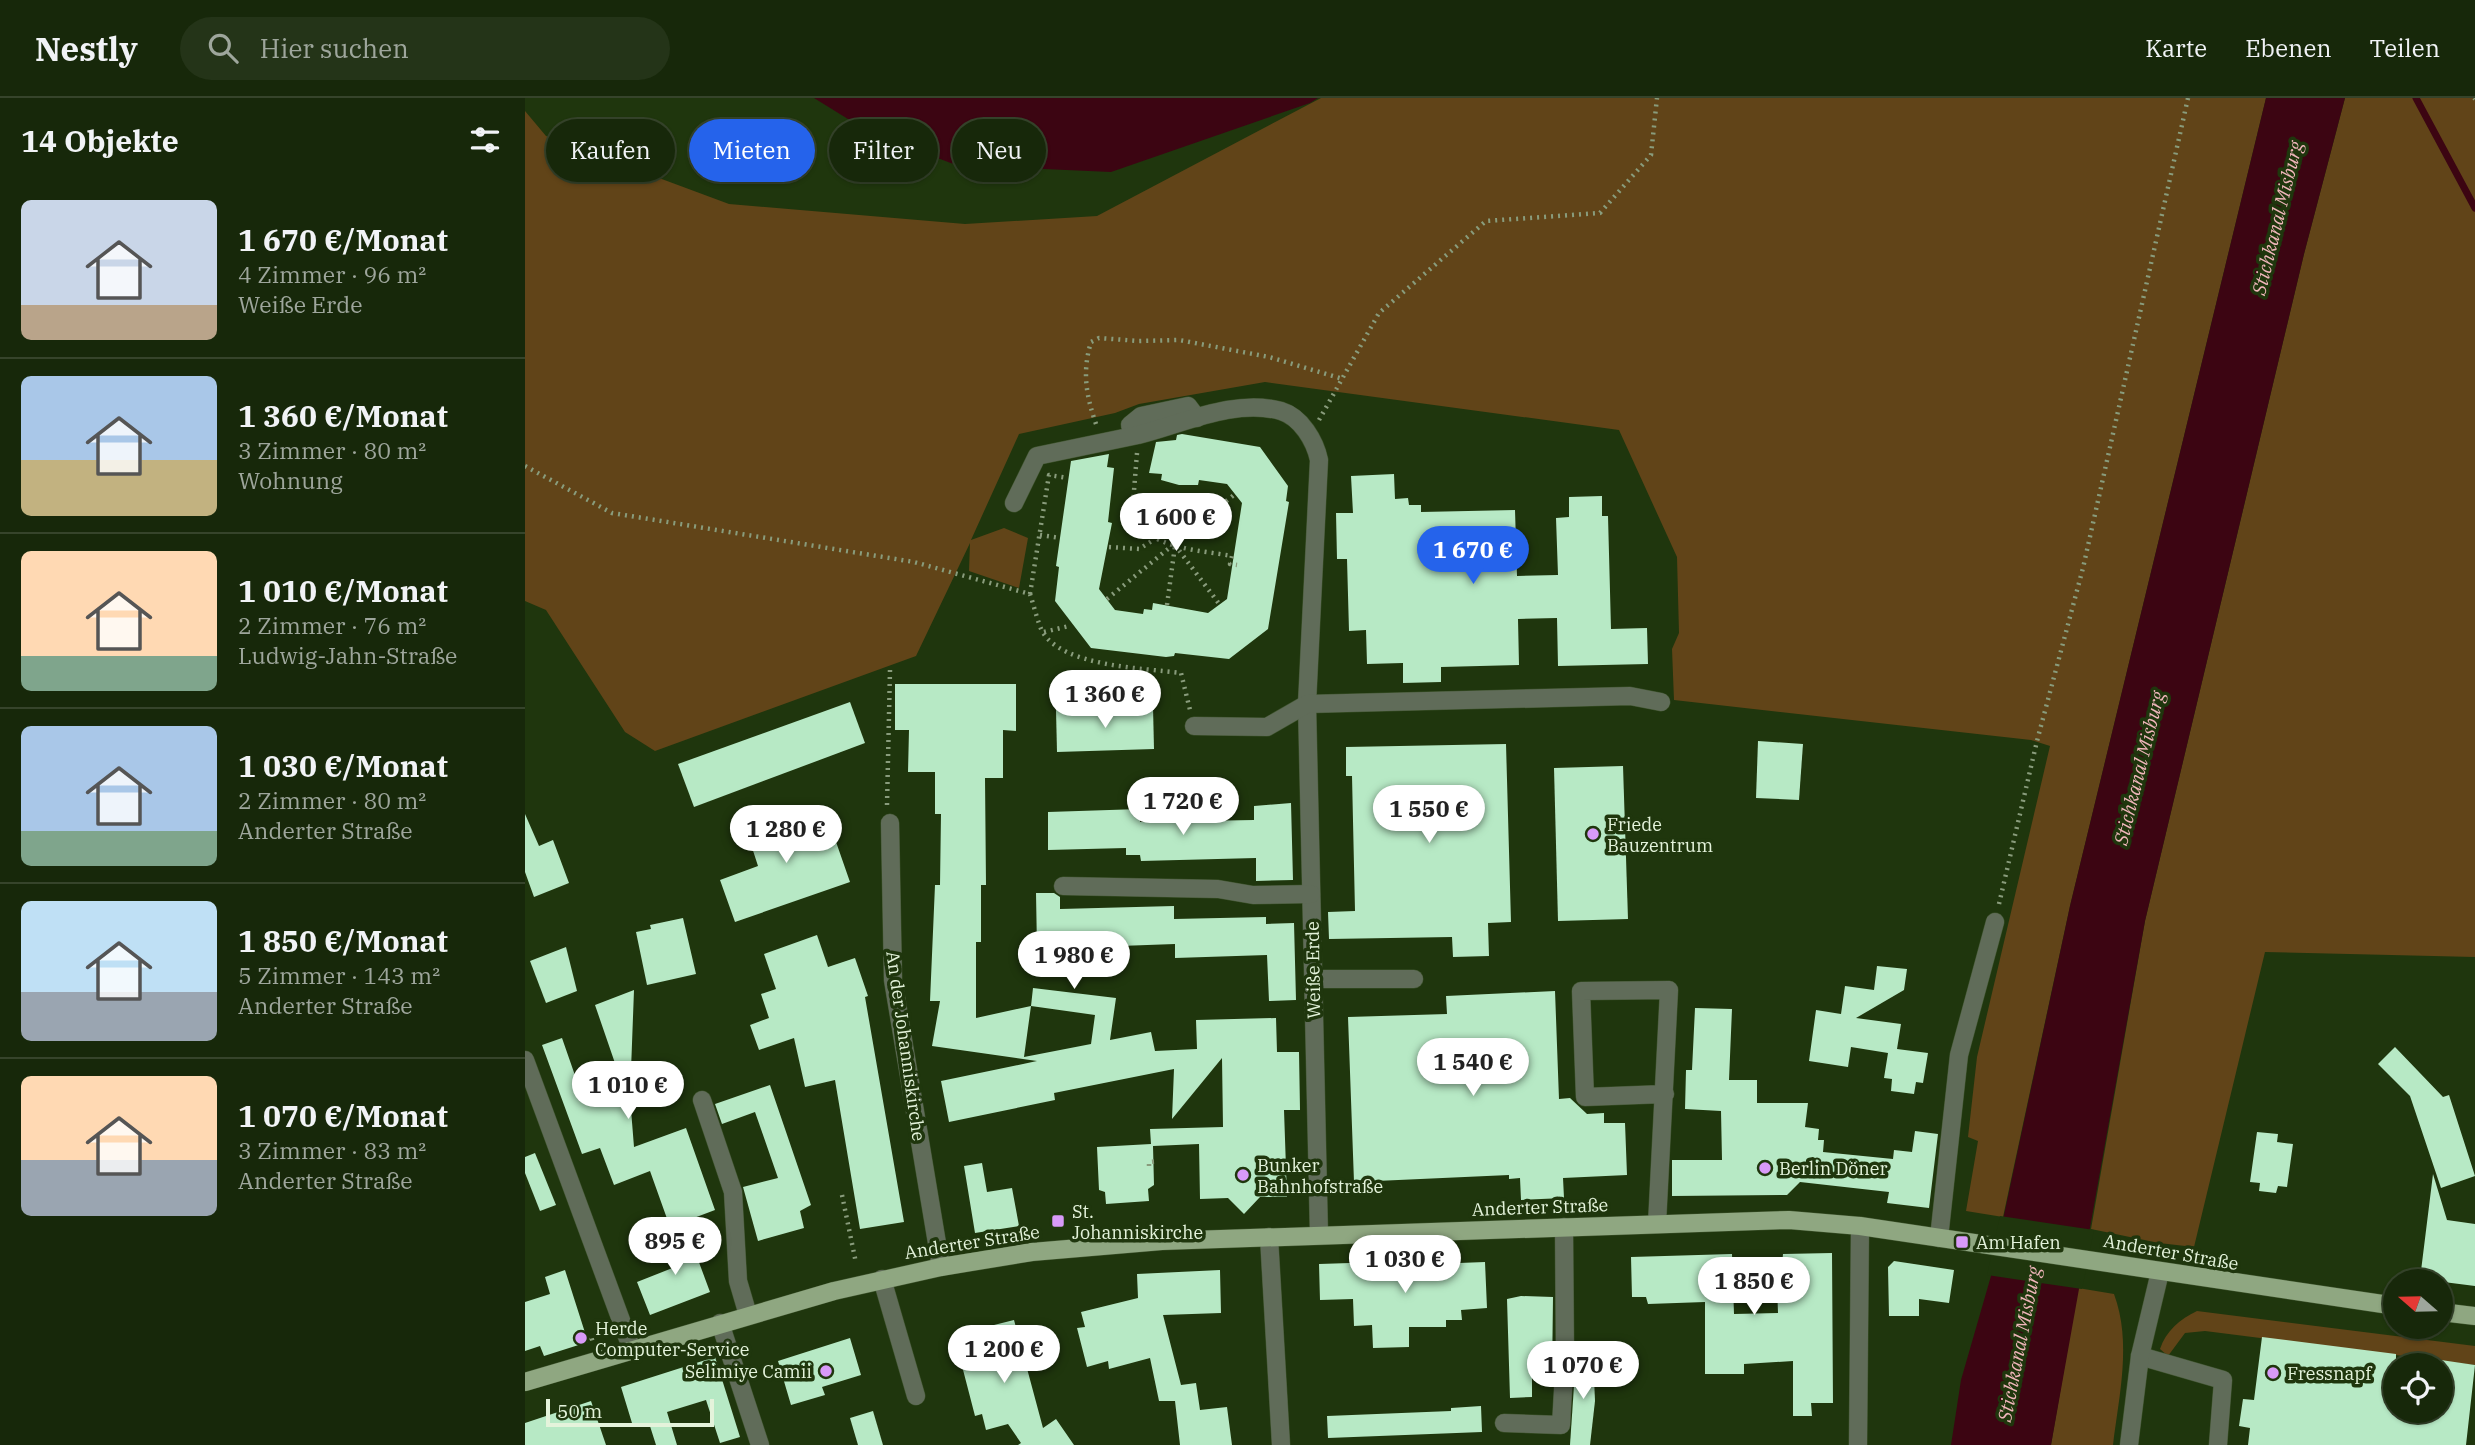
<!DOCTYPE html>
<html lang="de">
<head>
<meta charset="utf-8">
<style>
  :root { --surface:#17280a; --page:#243418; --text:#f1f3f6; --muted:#9ea69c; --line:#36442b; --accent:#2563eb }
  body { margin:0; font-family:"IBM Plex Serif",serif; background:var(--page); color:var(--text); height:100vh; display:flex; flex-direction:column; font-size:26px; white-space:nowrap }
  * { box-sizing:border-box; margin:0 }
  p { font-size:23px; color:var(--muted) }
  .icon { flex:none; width:38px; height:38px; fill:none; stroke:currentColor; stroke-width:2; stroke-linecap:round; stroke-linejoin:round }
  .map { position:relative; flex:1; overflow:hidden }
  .side { display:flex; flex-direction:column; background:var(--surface); width:525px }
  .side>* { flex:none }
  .banner { position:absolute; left:21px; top:21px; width:665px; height:63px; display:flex; gap:14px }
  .needle { width:46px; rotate:290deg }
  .fabs { position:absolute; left:1858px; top:1171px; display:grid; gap:14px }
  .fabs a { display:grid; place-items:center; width:70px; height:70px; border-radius:50%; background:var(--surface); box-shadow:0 2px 5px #0004,0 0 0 2px var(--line); font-size:35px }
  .scale { position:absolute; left:21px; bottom:18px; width:168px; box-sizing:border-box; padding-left:7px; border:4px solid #e4f3db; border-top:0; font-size:19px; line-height:24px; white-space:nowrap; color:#e4f3db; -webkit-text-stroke:5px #1f360d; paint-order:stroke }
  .price { position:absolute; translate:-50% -60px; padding:0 16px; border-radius:24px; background:#fff; color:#222; font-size:23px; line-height:46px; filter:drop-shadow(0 2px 4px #0008) }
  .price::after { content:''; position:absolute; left:50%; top:42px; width:21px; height:16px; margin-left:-10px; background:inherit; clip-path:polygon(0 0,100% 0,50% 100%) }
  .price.selected { background:var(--accent); color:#fff }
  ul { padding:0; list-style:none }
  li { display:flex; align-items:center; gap:21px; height:175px; padding:0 21px }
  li+li { border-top:2px solid var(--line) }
  li span { display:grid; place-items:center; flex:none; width:196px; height:140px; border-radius:10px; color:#555 }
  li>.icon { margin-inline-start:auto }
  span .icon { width:84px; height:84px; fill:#fffc; stroke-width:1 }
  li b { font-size:30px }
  h2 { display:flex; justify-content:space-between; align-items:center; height:84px; padding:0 21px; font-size:30px }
  .chip { padding:0 24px; border-radius:32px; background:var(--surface); box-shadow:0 2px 5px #0004,0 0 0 2px var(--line); font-size:24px; line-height:63px }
  .chip.selected { background:var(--accent); color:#fff }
  header { display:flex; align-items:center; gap:42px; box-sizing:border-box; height:98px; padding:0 35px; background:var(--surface); border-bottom:2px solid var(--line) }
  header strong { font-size:33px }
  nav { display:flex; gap:38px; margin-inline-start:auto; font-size:24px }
  .search { width:490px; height:63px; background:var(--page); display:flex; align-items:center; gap:18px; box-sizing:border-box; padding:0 24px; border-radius:38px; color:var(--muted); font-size:26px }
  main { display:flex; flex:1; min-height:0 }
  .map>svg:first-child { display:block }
</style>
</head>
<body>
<header>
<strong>Nestly</strong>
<div class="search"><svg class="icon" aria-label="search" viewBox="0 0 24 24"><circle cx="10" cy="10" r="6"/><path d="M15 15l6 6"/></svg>Hier suchen</div>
<nav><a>Karte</a><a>Ebenen</a><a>Teilen</a></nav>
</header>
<main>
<section class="side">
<h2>14 Objekte<svg class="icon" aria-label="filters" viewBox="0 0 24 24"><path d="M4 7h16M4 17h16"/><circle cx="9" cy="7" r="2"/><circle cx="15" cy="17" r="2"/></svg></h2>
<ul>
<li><span style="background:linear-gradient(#c9d6e8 75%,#b9a48a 0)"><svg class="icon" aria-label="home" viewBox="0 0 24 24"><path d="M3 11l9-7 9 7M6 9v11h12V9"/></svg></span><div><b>1 670 €/Monat</b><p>4 Zimmer · 96 m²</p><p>Weiße Erde</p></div></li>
<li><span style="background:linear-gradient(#a9c7e8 60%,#c2b280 0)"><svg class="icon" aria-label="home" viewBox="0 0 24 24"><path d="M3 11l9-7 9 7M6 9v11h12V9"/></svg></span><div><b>1 360 €/Monat</b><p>3 Zimmer · 80 m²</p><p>Wohnung</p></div></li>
<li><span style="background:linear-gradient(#ffd9b3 75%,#7fa58c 0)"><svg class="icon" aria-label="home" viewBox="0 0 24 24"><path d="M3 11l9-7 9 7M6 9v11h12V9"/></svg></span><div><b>1 010 €/Monat</b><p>2 Zimmer · 76 m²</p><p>Ludwig-Jahn-Straße</p></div></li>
<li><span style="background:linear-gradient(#a9c7e8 75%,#7fa58c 0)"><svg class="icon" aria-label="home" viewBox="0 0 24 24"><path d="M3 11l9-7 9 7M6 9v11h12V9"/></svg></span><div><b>1 030 €/Monat</b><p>2 Zimmer · 80 m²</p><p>Anderter Straße</p></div></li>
<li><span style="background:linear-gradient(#bfe0f5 65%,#9aa5b1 0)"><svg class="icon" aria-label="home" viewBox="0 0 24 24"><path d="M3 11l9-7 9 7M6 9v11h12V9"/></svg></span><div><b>1 850 €/Monat</b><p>5 Zimmer · 143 m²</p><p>Anderter Straße</p></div></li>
<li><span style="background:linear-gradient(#ffd9b3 60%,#9aa5b1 0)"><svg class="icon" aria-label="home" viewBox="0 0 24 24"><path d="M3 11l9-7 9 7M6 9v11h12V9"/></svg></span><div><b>1 070 €/Monat</b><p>3 Zimmer · 83 m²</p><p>Anderter Straße</p></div></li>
</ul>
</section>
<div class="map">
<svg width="1950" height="1347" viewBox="0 0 1950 1347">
  <rect width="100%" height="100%" fill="#1f360d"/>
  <g fill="#614418">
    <path d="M 796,0 L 1741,0 L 1545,808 L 1478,1119 L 1441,1113 L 1453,1043 L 1443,1039 L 1452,959 L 1525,648 L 1506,642 L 1149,602 L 1147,551 L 1154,535 L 1152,459 L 1094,332 L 740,284 L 614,306 L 590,315 L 494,336 L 446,442 L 479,430 L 503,440 L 494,490 L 444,473 L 445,445 L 391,558 L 130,653 L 100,634 L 21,512 L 0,503 L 0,13 L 21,38 L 204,106 L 440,126 L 572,118 Z"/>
    <path d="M 1820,0 L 1950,0 L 1950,859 L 1740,854 L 1669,1149 L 1634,1145 L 1566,1131 L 1620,823 L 1779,156 Z"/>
    <path d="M 1553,1190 L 1589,1196 C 1607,1245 1594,1297 1588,1347 L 1526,1347 Z"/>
    <path d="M 1672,1213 L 1950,1248 L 1950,1267 L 1680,1233 L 1660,1235 L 1643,1258 L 1635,1251 C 1641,1233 1655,1221 1672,1213 Z"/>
  </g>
  <g fill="#3c0512">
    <path d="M 289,0 L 793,0 L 785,5 L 586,74 L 431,67 L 344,34 Z"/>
    <path d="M 1741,0 L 1820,0 L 1779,156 L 1620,823 L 1526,1347 L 1426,1347 L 1436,1282 L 1466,1178 L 1545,808 Z"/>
  </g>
  <path fill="#1f360d" d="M 1475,1118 L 1569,1132 L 1557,1191 L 1462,1177 Z"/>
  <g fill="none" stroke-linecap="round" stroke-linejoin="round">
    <path stroke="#3c0512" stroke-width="7" d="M 1891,0 L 1950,110"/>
  </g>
  <g fill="#b7e9c5" fill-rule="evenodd">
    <path d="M 657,336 L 735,349 L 763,388 L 761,403 L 764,404 L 743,531 L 704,561 L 650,555 L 649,558 L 641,559 L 566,550 L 530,503 L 534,469 L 531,468 L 546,363 L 584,356 L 582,369 L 589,370 L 583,424 L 587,425 L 574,491 L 590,512 L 618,516 L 619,511 L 627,512 L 628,505 L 683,515 L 702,501 L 717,405 L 702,386 L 674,382 L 673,387 L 654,387 L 636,382 L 637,376 L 624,375 L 631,344 L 651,342 L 652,337 Z"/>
    <path d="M 869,376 L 870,401 L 883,400 L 884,407 L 896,407 L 896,414 L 990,412 L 992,478 L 1033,477 L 1031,420 L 1044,419 L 1044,399 L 1077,398 L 1077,418 L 1083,418 L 1086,531 L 1122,530 L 1123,566 L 1033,568 L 1032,520 L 993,521 L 994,567 L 916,569 L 916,584 L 878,585 L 878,565 L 842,566 L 841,532 L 824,533 L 822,461 L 812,461 L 811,415 L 828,415 L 826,378 Z"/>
    <path d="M 370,586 L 491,586 L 491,633 L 478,632 L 478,680 L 460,680 L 461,787 L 456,787 L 456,844 L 451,844 L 451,920 L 506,908 L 508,890 L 591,900 L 585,942 L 626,934 L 630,953 L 672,951 L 671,922 L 751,920 L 752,954 L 774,954 L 775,1012 L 759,1012 L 762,1099 L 735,1099 L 719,1116 L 703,1100 L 675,1101 L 674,1046 L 628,1048 L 629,1087 L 623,1091 L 624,1103 L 581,1106 L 580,1094 L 574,1092 L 572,1049 L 626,1046 L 625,1031 L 698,1029 L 697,960 L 647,1021 L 649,971 L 529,995 L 530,1002 L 424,1024 L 416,983 L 512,963 L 407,948 L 415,903 L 405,903 L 410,787 L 415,787 L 416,716 L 410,716 L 410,674 L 383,674 L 384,632 L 370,632 ZM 506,908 L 570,917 L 566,946 L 499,959 Z"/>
    <path d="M 325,604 L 340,645 L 169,709 L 153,666 Z"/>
    <path d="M 628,609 L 629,651 L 532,654 L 531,612 Z"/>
    <path d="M 1233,643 L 1278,646 L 1274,702 L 1231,700 Z"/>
    <path d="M 981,646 L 986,824 L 963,825 L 964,858 L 928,859 L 927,839 L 804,841 L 803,814 L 830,813 L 827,678 L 821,678 L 821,649 Z"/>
    <path d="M 1098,668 L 1103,821 L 1033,823 L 1029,670 Z"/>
    <path d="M 766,705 L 768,782 L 731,783 L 731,760 L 616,763 L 615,757 L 601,757 L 601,750 L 523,752 L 523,714 L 615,711 L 615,724 L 729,722 L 729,708 Z"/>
    <path d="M 290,707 L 303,744 L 310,741 L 325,784 L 210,824 L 195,782 L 233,768 L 221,731 Z"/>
    <path d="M 0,716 L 14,748 L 28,742 L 44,785 L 9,799 L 0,774 Z"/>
    <path d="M 511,795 L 529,795 L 535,799 L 535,811 L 649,808 L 649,821 L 741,819 L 741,826 L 769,825 L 771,902 L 744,903 L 742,857 L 650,860 L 650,846 L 512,851 Z"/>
    <path d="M 158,820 L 171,876 L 122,887 L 111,834 L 126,831 L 125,827 Z"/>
    <path d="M 292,837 L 303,869 L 330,860 L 343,898 L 340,899 L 379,1124 L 335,1131 L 310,982 L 280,989 L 269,940 L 234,952 L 225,927 L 244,920 L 236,896 L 251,891 L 239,856 Z"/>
    <path d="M 41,849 L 52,893 L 21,905 L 5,863 Z"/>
    <path d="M 1352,868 L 1382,871 L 1379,892 L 1331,920 L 1376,926 L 1372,951 L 1403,955 L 1398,985 L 1391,984 L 1389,996 L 1366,993 L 1367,981 L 1359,980 L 1363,955 L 1326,949 L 1323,969 L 1284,963 L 1291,912 L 1316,916 L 1320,888 L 1349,892 Z"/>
    <path d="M 109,892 L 105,999 L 109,1049 L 161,1030 L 190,1112 L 145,1129 L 125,1073 L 89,1087 L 75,1050 L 57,1056 L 17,947 L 37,940 L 53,986 L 92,971 L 70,907 Z"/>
    <path d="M 1030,893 L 1034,1001 L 1045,1000 L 1062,1016 L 1079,1015 L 1079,1025 L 1100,1025 L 1102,1077 L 1038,1080 L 1039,1100 L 996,1102 L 995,1080 L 984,1081 L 984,1077 L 829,1084 L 823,919 L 922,916 L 921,898 Z"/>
    <path d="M 1170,910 L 1207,911 L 1204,982 L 1232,982 L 1232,1005 L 1283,1005 L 1280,1029 L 1294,1031 L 1293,1042 L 1299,1042 L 1298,1054 L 1368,1061 L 1369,1052 L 1387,1054 L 1390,1033 L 1413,1036 L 1404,1110 L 1362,1105 L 1364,1094 L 1275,1084 L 1262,1097 L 1147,1098 L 1147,1062 L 1197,1062 L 1196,1013 L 1160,1011 L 1161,972 L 1167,972 Z"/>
    <path d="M 1870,949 L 1918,999 L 1924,997 L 1950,1078 L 1916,1090 L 1885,998 L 1853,966 Z"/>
    <path d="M 245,987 L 286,1107 L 275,1113 L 279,1130 L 233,1143 L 218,1089 L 253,1080 L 230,1014 L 197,1026 L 190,1006 Z"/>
    <path d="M 1732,1034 L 1753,1036 L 1752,1044 L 1768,1046 L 1762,1089 L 1753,1088 L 1751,1095 L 1734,1093 L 1735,1085 L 1725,1084 Z"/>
    <path d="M 10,1055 L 31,1107 L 15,1113 L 0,1075 L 0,1059 Z"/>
    <path d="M 457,1065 L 462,1094 L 487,1090 L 494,1128 L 450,1135 L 439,1068 Z"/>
    <path d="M 1908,1076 L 1922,1122 L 1950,1126 L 1950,1188 L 1895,1181 Z"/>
    <path d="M 162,1132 L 185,1194 L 125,1217 L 112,1184 L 150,1169 L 139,1140 Z"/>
    <path d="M 1307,1155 L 1308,1305 L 1286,1305 L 1287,1318 L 1268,1318 L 1268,1263 L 1219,1266 L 1219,1276 L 1180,1276 L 1180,1204 L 1123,1206 L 1121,1199 L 1107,1199 L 1106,1159 L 1207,1156 L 1209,1216 L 1253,1215 L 1252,1187 L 1255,1187 L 1258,1156 Z"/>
    <path d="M 887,1163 L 908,1163 L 908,1166 L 960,1164 L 962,1210 L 936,1212 L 937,1222 L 921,1222 L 921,1229 L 884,1229 L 884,1249 L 848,1250 L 847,1227 L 829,1228 L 828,1201 L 795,1202 L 794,1166 Z"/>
    <path d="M 1369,1163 L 1429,1172 L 1424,1205 L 1394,1201 L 1394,1218 L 1364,1218 L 1363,1169 Z"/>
    <path d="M 40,1172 L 63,1244 L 19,1258 L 15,1248 L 0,1253 L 0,1204 L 25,1196 L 20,1179 Z"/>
    <path d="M 695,1172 L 696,1215 L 638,1217 L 656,1287 L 671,1285 L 675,1312 L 702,1309 L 707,1347 L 655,1347 L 650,1303 L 634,1303 L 625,1260 L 584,1271 L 583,1263 L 562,1269 L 552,1230 L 560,1229 L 556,1214 L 613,1200 L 612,1176 Z"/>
    <path d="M 996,1198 L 1028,1199 L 1027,1279 L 1007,1279 L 1007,1299 L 985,1300 L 982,1201 Z"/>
    <path d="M 489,1222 L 518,1330 L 531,1321 L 549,1347 L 493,1347 L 496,1345 L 483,1326 L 461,1332 L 457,1316 L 450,1318 L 429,1237 Z"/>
    <path d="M 1737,1239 L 1871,1256 L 1871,1312 L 1916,1312 L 1916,1262 L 1950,1267 L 1941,1347 L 1723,1347 L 1725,1330 L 1714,1328 L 1718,1301 L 1729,1302 Z"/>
    <path d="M 325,1240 L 336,1277 L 297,1289 L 300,1297 L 266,1307 L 253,1263 Z"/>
    <path d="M 1068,1257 L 1070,1303 L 1065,1347 L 1045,1347 L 1051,1258 Z"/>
    <path d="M 190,1259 L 215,1339 L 195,1345 L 181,1302 L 142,1314 L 152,1347 L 131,1347 L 124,1325 L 107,1325 L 96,1289 Z"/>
    <path d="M 66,1303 L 81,1347 L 0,1347 L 0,1325 Z"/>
    <path d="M 956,1308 L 957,1334 L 803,1340 L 802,1318 L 926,1313 L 926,1310 Z"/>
    <path d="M 348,1313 L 358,1347 L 333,1347 L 325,1320 Z"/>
  </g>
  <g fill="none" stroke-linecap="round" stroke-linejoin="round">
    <g stroke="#3f542e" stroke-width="19">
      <g id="minor">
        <path d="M 605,327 L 616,318 L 663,308 L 672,320"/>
        <path d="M 489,405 L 512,358 C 546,351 580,344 613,337 C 658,326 709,300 756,313 C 776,319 790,343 794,362 L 782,606 L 794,1137"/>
        <path d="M 669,628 L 742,629 L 782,606 L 1105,598 L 1136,604"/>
        <path d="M 365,725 L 368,882 L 416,1169"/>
        <path d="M 538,788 L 693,791 L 728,797 L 786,796"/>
        <path d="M 788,881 L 889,881"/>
        <path d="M 0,962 L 107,1252"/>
        <path d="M 177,1002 L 208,1094 L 213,1183 L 223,1217"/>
        <path d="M 1132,1126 L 1144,892 L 1056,893 L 1060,999 L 1140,996"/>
        <path d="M 744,1139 L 756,1347"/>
        <path d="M 1414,1140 L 1434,957 L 1470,824"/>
        <path d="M 357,1181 L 391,1298"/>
        <path d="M 195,1225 L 235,1347"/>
        <path d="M 1615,1258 L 1698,1282 L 1693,1347"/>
        <path d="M 979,1325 L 1036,1327 L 1040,1257 L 1039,1129"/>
        <path d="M 1333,1347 L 1335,1128"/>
        <path d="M 1604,1347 L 1615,1258 L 1635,1174"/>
      </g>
    </g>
    <g stroke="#3f542e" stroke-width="19">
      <g id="major">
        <path d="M 1916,1214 L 1950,1218"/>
        <path d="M 0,1284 L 309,1193 L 416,1169 L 507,1154 L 637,1143 L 1264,1122 L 1335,1128 L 1871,1208"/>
      </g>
    </g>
    <g stroke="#899c7c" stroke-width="4.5" stroke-dasharray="2 5" stroke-linecap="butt">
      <path d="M 1949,0 L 1950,1"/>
      <path d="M 794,322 L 854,215 L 961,123 L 1075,115 L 1126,57 L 1132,0"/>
      <path d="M 571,326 C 561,297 557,274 566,244 L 574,240 L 614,243 L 654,242 L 744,259 L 818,281"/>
      <path d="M 612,355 L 607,418 C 625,451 674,452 707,458 L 705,466 L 712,467"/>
      <path d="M 0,368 L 87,415 L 389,464 L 505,496 C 509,508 512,522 517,533 C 537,569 619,570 656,575 L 665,612"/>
      <path d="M 515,437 L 535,440"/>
      <path d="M 650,447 L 695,507"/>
      <path d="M 584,449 L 614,451 L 630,441"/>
      <path d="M 505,496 L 524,377 L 543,380"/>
      <path d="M 582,501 L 710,396"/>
      <path d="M 642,507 L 650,448"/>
      <path d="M 519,534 L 544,528"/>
      <path d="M 362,707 L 365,572"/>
      <path d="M 1474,806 L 1512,643 L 1558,470 L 1663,0"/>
      <path d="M 624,1068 L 624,1064 L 633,1063"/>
      <path d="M 317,1097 L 331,1165"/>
      <path d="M 62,1240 L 66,1238 L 68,1245"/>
    </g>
    <use href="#minor" stroke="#606c59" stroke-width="18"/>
    <use href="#major" stroke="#8fa781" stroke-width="18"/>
  </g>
  <g fill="#d89af8" stroke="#1f360d" stroke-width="2.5">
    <circle cx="1068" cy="736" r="7"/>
    <circle cx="1240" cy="1070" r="7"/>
    <circle cx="718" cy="1077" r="7"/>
    <rect x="526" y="1116" width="14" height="14" rx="3.5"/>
    <rect x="1430" y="1137" width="14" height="14" rx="3.5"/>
    <circle cx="56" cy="1240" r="7"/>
    <circle cx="301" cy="1273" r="7"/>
    <circle cx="1748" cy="1275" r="7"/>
  </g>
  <g text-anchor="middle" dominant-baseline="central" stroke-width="7" stroke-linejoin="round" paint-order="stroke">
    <g font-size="18" fill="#e4f3db" stroke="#1f360d" text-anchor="start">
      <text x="1082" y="726">Friede<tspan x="1082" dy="21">Bauzentrum</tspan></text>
      <text x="732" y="1067">Bunker<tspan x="732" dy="21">Bahnhofstraße</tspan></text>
      <text x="1254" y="1070">Berlin Döner</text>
      <text x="547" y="1113">St.<tspan x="547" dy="21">Johanniskirche</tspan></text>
      <text x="1451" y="1144">Am Hafen</text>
      <text x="70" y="1230">Herde<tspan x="70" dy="21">Computer-Service</tspan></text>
      <text x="287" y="1273" text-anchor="end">Selimiye Camii</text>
      <text x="1762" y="1275">Fressnapf</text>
    </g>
    <g font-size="18" fill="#e4f3db" stroke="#1f360d">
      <text transform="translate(788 872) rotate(-91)">Weiße Erde</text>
      <text transform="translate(381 948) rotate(82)">An der Johanniskirche</text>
      <text transform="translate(1015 1109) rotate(-2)">Anderter Straße</text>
      <text transform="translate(447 1144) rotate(-9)">Anderter Straße</text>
      <text transform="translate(1646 1154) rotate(10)">Anderter Straße</text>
    </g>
    <g font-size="19" font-style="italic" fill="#f0b6bb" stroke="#1f360d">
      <text transform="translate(1752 120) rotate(-76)">Stichkanal Misburg</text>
      <text transform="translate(1614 670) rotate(-76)">Stichkanal Misburg</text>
      <text transform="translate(1494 1246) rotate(-79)">Stichkanal Misburg</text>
    </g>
  </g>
</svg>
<div class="fabs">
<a><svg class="needle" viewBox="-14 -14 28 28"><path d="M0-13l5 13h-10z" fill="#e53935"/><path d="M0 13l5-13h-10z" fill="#9ea69c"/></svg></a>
<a><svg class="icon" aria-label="locate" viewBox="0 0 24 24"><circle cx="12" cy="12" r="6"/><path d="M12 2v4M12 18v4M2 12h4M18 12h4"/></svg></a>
</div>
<div class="scale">50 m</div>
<b class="price" style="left:651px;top:455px">1 600 €</b>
<b class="price selected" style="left:948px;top:488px">1 670 €</b>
<b class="price" style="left:580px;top:632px">1 360 €</b>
<b class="price" style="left:658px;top:739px">1 720 €</b>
<b class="price" style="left:904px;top:747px">1 550 €</b>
<b class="price" style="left:261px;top:767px">1 280 €</b>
<b class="price" style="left:549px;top:893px">1 980 €</b>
<b class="price" style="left:948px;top:1000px">1 540 €</b>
<b class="price" style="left:103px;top:1023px">1 010 €</b>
<b class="price" style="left:150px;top:1179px">895 €</b>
<b class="price" style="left:880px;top:1197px">1 030 €</b>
<b class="price" style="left:1229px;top:1219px">1 850 €</b>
<b class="price" style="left:479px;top:1287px">1 200 €</b>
<b class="price" style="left:1058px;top:1303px">1 070 €</b>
<div class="banner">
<a class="chip">Kaufen</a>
<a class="chip selected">Mieten</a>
<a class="chip">Filter</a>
<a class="chip">Neu</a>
</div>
</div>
</main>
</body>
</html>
